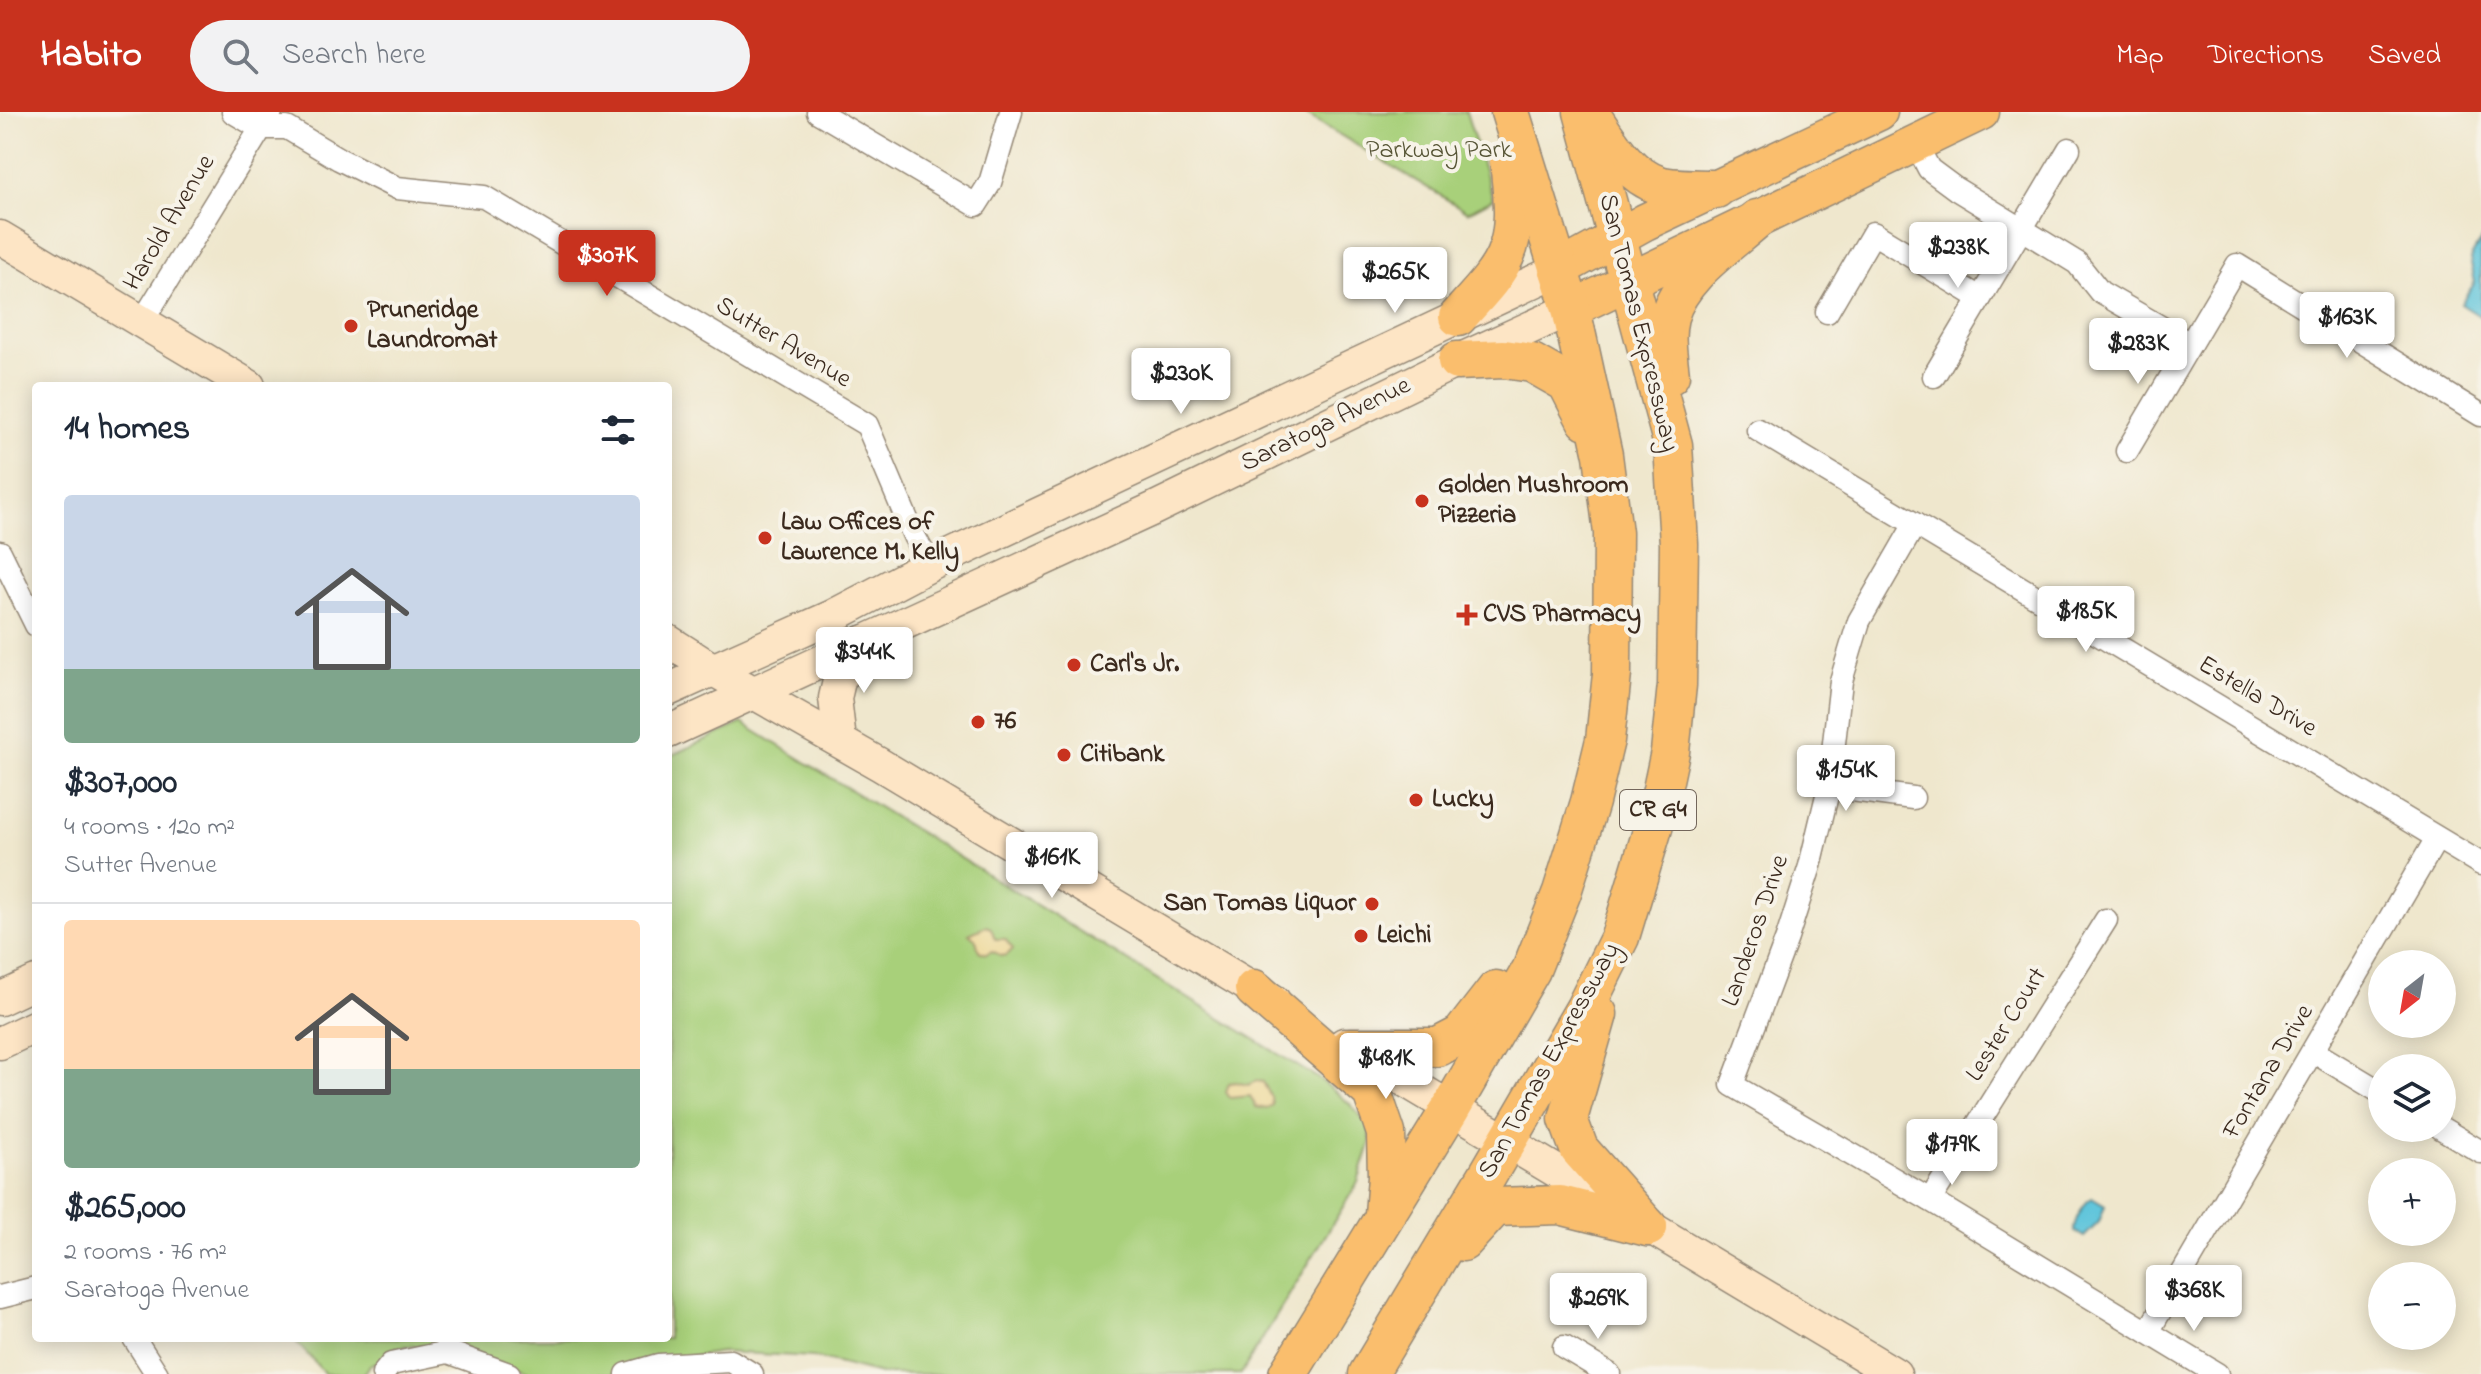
<!DOCTYPE html>
<html lang="en">
<head>
<meta charset="utf-8">
<style>
  :root { --surface:#fff; --page:#f2f2f3; --text:#1f2937; --muted:#747a83; --line:#e0e1e3; --accent:#c8321e }
  body { margin:0; font-family:"Indie Flower",sans-serif; background:var(--page); color:var(--text); height:100vh; display:flex; flex-direction:column; font-size:30px; white-space:nowrap }
  * { box-sizing:border-box; margin:0 }
  p { font-size:26px; color:var(--muted) }
  .icon { flex:none; width:44px; height:44px; fill:none; stroke:currentColor; stroke-width:2; stroke-linecap:round; stroke-linejoin:round }
  .map { position:relative; flex:1; overflow:hidden }
  .sheet { position:absolute; left:32px; top:270px; width:640px; height:960px; display:flex; flex-direction:column; background:var(--surface); border-radius:8px; box-shadow:0 4px 20px #0003 }
  .sheet>* { flex:none }
  .needle { width:52px; rotate:211deg }
  .controls { position:absolute; left:2368px; top:838px; display:grid; gap:16px }
  .controls a { display:grid; place-items:center; width:88px; height:88px; border-radius:50%; background:var(--surface); box-shadow:0 4px 20px #0003; font-size:40px }
  .price { position:absolute; translate:-50% -68px; padding:0 18px; border-radius:8px; background:#fff; color:#222; font-size:26px; line-height:52px; filter:drop-shadow(0 2px 4px #0008) }
  .price::after { content:''; position:absolute; left:50%; top:48px; width:24px; height:18px; margin-left:-12px; background:inherit; clip-path:polygon(0 0,100% 0,50% 100%) }
  .price.on { background:var(--accent); color:#fff }
  ul { padding:0; list-style:none }
  li { display:grid; align-content:center; gap:16px; height:424px; padding:0 32px }
  li+li { border-top:2px solid var(--line) }
  li span { display:grid; place-items:center; height:248px; border-radius:8px; color:#555 }
  li>.icon { margin-inline-start:auto }
  span .icon { width:144px; height:144px; fill:#fffc; stroke-width:1 }
  li b { font-size:34px }
  h2 { display:flex; justify-content:space-between; align-items:center; height:96px; padding:0 32px; font-size:34px }
  header { display:flex; align-items:center; gap:48px; box-sizing:border-box; height:112px; padding:0 40px; background:var(--accent); color:#fff }
  header strong { font-size:38px }
  nav { display:flex; gap:44px; margin-inline-start:auto; font-size:28px }
  .search { width:560px; height:72px; background:var(--page); display:flex; align-items:center; gap:20px; box-sizing:border-box; padding:0 28px; border-radius:44px; color:var(--muted); font-size:30px }
  .map>svg:first-child { display:block }
</style>
</head>
<body>
<header>
<strong>Habito</strong>
<div class="search"><svg class="icon" aria-label="search" viewBox="0 0 24 24"><circle cx="10" cy="10" r="6"/><path d="M15 15l6 6"/></svg>Search here</div>
<nav><a>Map</a><a>Directions</a><a>Saved</a></nav>
</header>
<div class="map">
<svg width="2481" height="1262" viewBox="0 0 2481 1262">
  <rect width="100%" height="100%" fill="#f7f3e8"/>
  <filter id="ink" filterUnits="userSpaceOnUse"><feTurbulence type="fractalNoise" baseFrequency=".0125" numOctaves="2"/><feDisplacementMap in="SourceGraphic" scale="16" xChannelSelector="R" yChannelSelector="G"/><feConvolveMatrix kernelMatrix="1 2 1 2 8 2 1 2 1" color-interpolation-filters="sRGB"/></filter>
  <filter id="wash" filterUnits="userSpaceOnUse"><feTurbulence type="fractalNoise" baseFrequency=".006" numOctaves="4" result="noise"/><feDisplacementMap in="SourceGraphic" scale="32" xChannelSelector="R" yChannelSelector="G"/><feGaussianBlur stdDeviation="1.8" result="paint"/><feColorMatrix in="noise" values="0 0 0 0 0 0 0 0 0 0 0 0 0 0 0 0 0 1.4 0 .05"/><feComposite in="paint" operator="in"/></filter>
  <g filter="url(#wash)">
    <rect width="100%" height="100%" fill="#efe7cd"/>
    <g fill="#a8d07a" stroke="#727d4c" stroke-width="2">
      <path d="M 1302,0 L 1466,0 L 1493,87 L 1468,100 Z"/>
      <path d="M 742,611 L 1322,969 L 1349,991 L 1368,1013 L 1371,1029 L 1358,1070 L 1241,1262 L 881,1262 L 813,1245 L 722,1240 L 657,1250 L 612,1262 L 528,1262 L 448,1234 L 405,1234 L 368,1255 L 363,1262 L 325,1262 L 293,1226 L 668,1226 L 668,645 Z"/>
    </g>
    <g fill="#eeda9e" stroke="#94825e" stroke-width="2">
      <path d="M 986,814 L 991,816 L 995,827 L 1005,827 L 1013,837 L 1007,843 L 1002,844 L 992,839 L 986,842 L 979,839 L 976,828 L 969,822 Z"/>
      <path d="M 1256,969 L 1263,970 L 1271,985 L 1272,993 L 1267,997 L 1256,995 L 1250,984 L 1230,986 L 1226,980 L 1229,971 L 1236,970 L 1248,973 Z"/>
    </g>
    <g fill="#5ec5db" stroke="#4c787c" stroke-width="2">
      <path d="M 2481,128 L 2481,205 L 2461,192 L 2475,170 L 2470,147 Z"/>
      <path d="M 2092,1086 L 2105,1094 L 2099,1110 L 2084,1125 L 2074,1119 C 2074,1109 2083,1091 2092,1086 Z"/>
    </g>
  </g>
  <g filter="url(#ink)">
    <g fill="none" stroke-linecap="round" stroke-linejoin="round">
      <g stroke="#958876" stroke-width="25">
        <g id="minor">
          <path d="M 233,0 L 260,16 L 287,16 L 339,47 L 397,76 L 484,85 L 867,313 L 914,424 L 930,453"/>
          <path d="M 818,0 L 976,93 L 990,71 L 1011,0"/>
          <path d="M 1916,32 L 1929,57 L 1956,77 L 2077,151 L 2100,180 L 2190,232"/>
          <path d="M 1827,200 L 1873,121 L 1980,186"/>
          <path d="M 142,210 L 271,0"/>
          <path d="M 1934,264 L 2069,37"/>
          <path d="M 1758,318 L 2481,752"/>
          <path d="M 2127,339 L 2237,153 L 2481,303"/>
          <path d="M 1915,412 L 1859,509 L 1841,569 L 1829,675 L 1810,754 L 1787,826 L 1732,973 L 1930,1088 L 2217,1262"/>
          <path d="M 0,440 L 36,513"/>
          <path d="M 1829,675 L 1913,686"/>
          <path d="M 2314,940 L 2382,981"/>
          <path d="M 2441,1016 L 2481,1040"/>
          <path d="M 1930,1088 L 2106,808"/>
          <path d="M 0,1185 L 36,1176"/>
          <path d="M 2148,1220 L 2437,726"/>
          <path d="M 134,1226 L 157,1262"/>
          <path d="M 1564,1235 L 1609,1262"/>
          <path d="M 383,1262 L 391,1252 L 448,1240 L 509,1262"/>
          <path d="M 627,1262 L 658,1253 L 731,1249 L 752,1262"/>
        </g>
      </g>
      <g stroke="#958876" stroke-width="35">
        <g id="secondary">
          <path d="M 0,125 L 249,274"/>
          <path d="M 668,529 L 712,557 L 879,652 L 1274,889"/>
          <path d="M 668,578 L 833,504 L 930,453 L 1558,158"/>
          <path d="M 668,620 L 1153,397 L 1457,249 L 1571,197"/>
          <path d="M 840,629 L 835,586 L 840,565 L 863,530"/>
          <path d="M 0,887 L 36,870"/>
          <path d="M 0,931 L 36,914"/>
          <path d="M 1344,932 L 1895,1262"/>
        </g>
      </g>
      <g stroke="#958876" stroke-width="39">
        <g id="primary">
          <path d="M 1558,158 L 1645,110 L 1879,0"/>
          <path d="M 1571,197 L 1981,0"/>
        </g>
      </g>
      <g stroke="#958876" stroke-width="41">
        <g id="trunk">
          <path d="M 1593,6 C 1610,31 1628,63 1659,73 C 1676,78 1698,76 1716,77"/>
          <path d="M 1458,205 C 1474,186 1495,167 1505,144 C 1518,115 1512,79 1509,49"/>
          <path d="M 1457,249 L 1504,247 L 1532,251 L 1567,271 L 1586,308"/>
          <path d="M 1670,263 C 1668,244 1664,224 1669,205 C 1680,164 1727,134 1757,107"/>
          <path d="M 1254,877 L 1372,980 L 1386,1021 L 1387,1065 L 1384,1102"/>
          <path d="M 1598,902 L 1568,1007 L 1579,1037 L 1648,1115"/>
          <path d="M 1349,935 L 1438,935 L 1461,923 L 1496,878"/>
          <path d="M 1463,1130 L 1495,1095 L 1560,1093 L 1648,1115"/>
          <path d="M 1288,1262 L 1451,996 L 1531,858 L 1562,780 L 1590,690 L 1605,628 L 1612,562 L 1613,421 L 1603,343 L 1571,197 L 1510,0"/>
          <path d="M 1368,1262 L 1487,1064 L 1585,896 L 1620,825 L 1656,706 L 1670,640 L 1677,573 L 1679,432 L 1673,333 L 1583,0"/>
        </g>
      </g>
      <use href="#minor" stroke="#fff" stroke-width="22"/>
      <use href="#secondary" stroke="#fde5c5" stroke-width="32"/>
      <use href="#primary" stroke="#fabe6d" stroke-width="36"/>
      <use href="#trunk" stroke="#fabe6d" stroke-width="38"/>
    </g>
  </g>
  <g fill="#c8321e" stroke="#f7f3e8" stroke-width="3">
    <circle cx="351" cy="214" r="8"/>
    <circle cx="1422" cy="389" r="8"/>
    <circle cx="765" cy="426" r="8"/>
    <path d="M1463 491h8v8h8v8h-8v8h-8v-8h-8v-8h8z"/>
    <circle cx="1074" cy="553" r="8"/>
    <circle cx="978" cy="610" r="8"/>
    <circle cx="1064" cy="643" r="8"/>
    <circle cx="1416" cy="688" r="8"/>
    <circle cx="1372" cy="792" r="8"/>
    <circle cx="1361" cy="824" r="8"/>
  </g>
  <g text-anchor="middle" dominant-baseline="central" stroke-width="8" stroke-linejoin="round" paint-order="stroke">
    <rect fill="#f7f3e8" stroke="#73665b" stroke-width="2" x="1620" y="678" width="76" height="40" rx="6"/>
    <g font-size="24" font-weight="bold" fill="#3b2a1e">
      <text x="1658" y="698">CR G4</text>
    </g>
    <g font-size="26" fill="#565435" stroke="#f7f3e8">
      <text x="1439" y="39">Parkway Park</text>
    </g>
    <g font-size="26" fill="#3b2a1e" stroke="#f7f3e8">
      <text transform="translate(170 111) rotate(-59)">Harold Avenue</text>
      <text transform="translate(1638 211) rotate(76)">San Tomas Expressway</text>
      <text transform="translate(783 231) rotate(31)">Sutter Avenue</text>
      <text transform="translate(1326 313) rotate(-26)">Saratoga Avenue</text>
      <text transform="translate(2257 585) rotate(31)">Estella Drive</text>
      <text transform="translate(1756 819) rotate(-71)">Landeros Drive</text>
      <text transform="translate(2007 913) rotate(-58)">Lester Court</text>
      <text transform="translate(1550 949) rotate(-61)">San Tomas Expressway</text>
      <text transform="translate(2269 960) rotate(-59)">Fontana Drive</text>
    </g>
    <g font-size="26" font-weight="bold" fill="#3b2a1e" stroke="#f7f3e8" text-anchor="start">
      <text x="367" y="199">Pruneridge<tspan x="367" dy="30">Laundromat</tspan></text>
      <text x="1438" y="374">Golden Mushroom<tspan x="1438" dy="30">Pizzeria</tspan></text>
      <text x="781" y="411">Law Offices of<tspan x="781" dy="30">Lawrence M. Kelly</tspan></text>
      <text x="1483" y="503">CVS Pharmacy</text>
      <text x="1090" y="553">Carl's Jr.</text>
      <text x="994" y="610">76</text>
      <text x="1080" y="643">Citibank</text>
      <text x="1432" y="688">Lucky</text>
      <text x="1356" y="792" text-anchor="end">San Tomas Liquor</text>
      <text x="1377" y="824">Leichi</text>
    </g>
  </g>
</svg>
<div class="controls">
<a><svg class="needle" viewBox="-14 -14 28 28"><path d="M0-13l5 13h-10z" fill="#e53935"/><path d="M0 13l5-13h-10z" fill="#747a83"/></svg></a>
<a><svg class="icon" aria-label="layers" viewBox="0 0 24 24"><path d="M12 4l9 5-9 5-9-5zM3 14l9 5 9-5"/></svg></a>
<a>+</a>
<a>−</a>
</div>
<b class="price" style="left:1958px;top:178px">$238K</b>
<b class="price on" style="left:607px;top:186px">$307K</b>
<b class="price" style="left:1395px;top:203px">$265K</b>
<b class="price" style="left:2347px;top:248px">$163K</b>
<b class="price" style="left:2138px;top:274px">$283K</b>
<b class="price" style="left:1181px;top:304px">$230K</b>
<b class="price" style="left:2086px;top:542px">$185K</b>
<b class="price" style="left:864px;top:583px">$344K</b>
<b class="price" style="left:1846px;top:701px">$154K</b>
<b class="price" style="left:1052px;top:788px">$161K</b>
<b class="price" style="left:1386px;top:989px">$481K</b>
<b class="price" style="left:1952px;top:1075px">$179K</b>
<b class="price" style="left:2194px;top:1221px">$368K</b>
<b class="price" style="left:1598px;top:1229px">$269K</b>
<section class="sheet">
<h2>14 homes<svg class="icon" aria-label="filters" viewBox="0 0 24 24"><path d="M4 7h16M4 17h16"/><circle cx="9" cy="7" r="2"/><circle cx="15" cy="17" r="2"/></svg></h2>
<ul>
<li><span style="background:linear-gradient(#c9d6e8 70%,#7fa58c 0)"><svg class="icon" aria-label="home" viewBox="0 0 24 24"><path d="M3 11l9-7 9 7M6 9v11h12V9"/></svg></span><div><b>$307,000</b><p>4 rooms · 120 m²</p><p>Sutter Avenue</p></div></li>
<li><span style="background:linear-gradient(#ffd9b3 60%,#7fa58c 0)"><svg class="icon" aria-label="home" viewBox="0 0 24 24"><path d="M3 11l9-7 9 7M6 9v11h12V9"/></svg></span><div><b>$265,000</b><p>2 rooms · 76 m²</p><p>Saratoga Avenue</p></div></li>
</ul>
</section>
</div>
</body>
</html>
